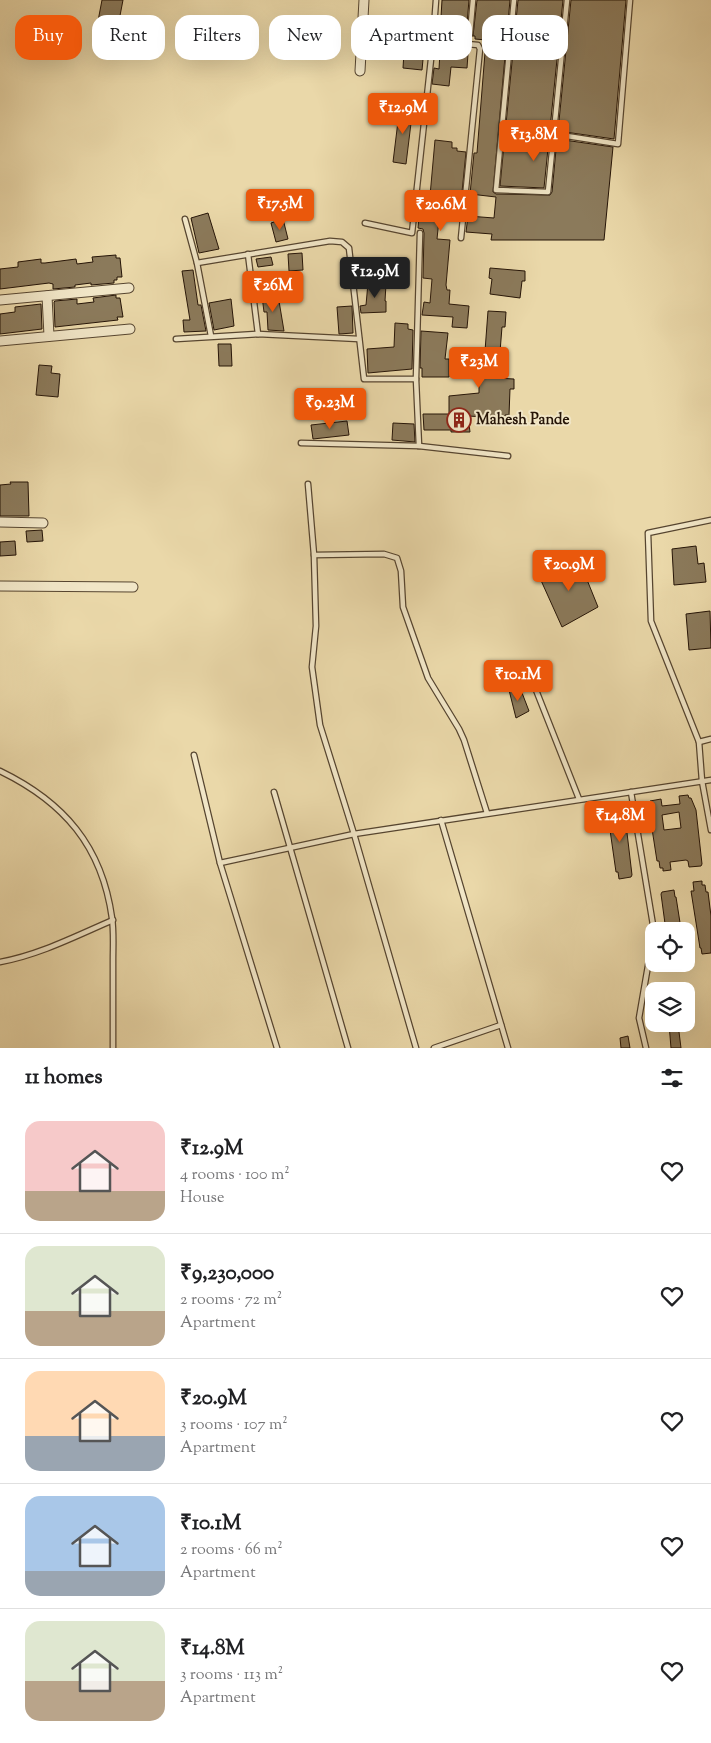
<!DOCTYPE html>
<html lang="en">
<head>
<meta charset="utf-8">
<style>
  :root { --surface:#fff; --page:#f6f6f6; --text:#202124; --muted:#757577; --line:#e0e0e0; --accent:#ea580c }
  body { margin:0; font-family:"Sorts Mill Goudy",serif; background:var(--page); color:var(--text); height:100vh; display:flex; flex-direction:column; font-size:19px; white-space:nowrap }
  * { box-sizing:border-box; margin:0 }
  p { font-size:16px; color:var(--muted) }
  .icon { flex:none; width:28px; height:28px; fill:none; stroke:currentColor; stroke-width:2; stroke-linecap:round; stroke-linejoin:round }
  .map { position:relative; height:1048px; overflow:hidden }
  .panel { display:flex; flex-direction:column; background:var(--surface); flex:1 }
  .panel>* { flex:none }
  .guide { position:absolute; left:15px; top:15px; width:681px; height:45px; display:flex; gap:10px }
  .buttons { position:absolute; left:645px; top:922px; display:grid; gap:10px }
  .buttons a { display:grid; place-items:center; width:50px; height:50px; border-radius:10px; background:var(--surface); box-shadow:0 5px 20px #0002; font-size:25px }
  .price { position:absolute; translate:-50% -42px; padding:0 11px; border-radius:5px; background:var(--accent); color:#fff; font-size:16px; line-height:32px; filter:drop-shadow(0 1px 2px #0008) }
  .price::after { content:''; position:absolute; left:50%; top:30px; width:15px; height:11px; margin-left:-8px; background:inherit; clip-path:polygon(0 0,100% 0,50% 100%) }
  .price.active { background:#222; color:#fff }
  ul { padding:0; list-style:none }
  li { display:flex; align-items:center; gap:15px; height:125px; padding:0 25px }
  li+li { border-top:1px solid var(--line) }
  li span { display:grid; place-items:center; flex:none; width:140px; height:100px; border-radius:15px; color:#555 }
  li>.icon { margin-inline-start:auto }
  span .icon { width:60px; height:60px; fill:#fffc; stroke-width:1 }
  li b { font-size:21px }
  h2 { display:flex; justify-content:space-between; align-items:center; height:60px; padding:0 25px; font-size:21px }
  .tag { padding:0 18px; border-radius:15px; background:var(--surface); box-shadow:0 5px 20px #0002; font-size:18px; line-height:45px }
  .tag.active { background:var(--accent); color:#fff }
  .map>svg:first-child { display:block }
</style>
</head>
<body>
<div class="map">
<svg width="711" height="1048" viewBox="0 0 711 1048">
  <rect width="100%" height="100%" fill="#ead8a9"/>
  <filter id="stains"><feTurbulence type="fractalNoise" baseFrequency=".004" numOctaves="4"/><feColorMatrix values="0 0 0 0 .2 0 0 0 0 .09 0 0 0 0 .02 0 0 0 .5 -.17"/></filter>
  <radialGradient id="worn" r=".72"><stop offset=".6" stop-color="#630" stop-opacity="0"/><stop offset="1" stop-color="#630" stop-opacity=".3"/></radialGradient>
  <g fill="#8b7a5b" stroke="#251407" fill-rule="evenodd">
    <path d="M 102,0 L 123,0 L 118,26 L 98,21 Z"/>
    <path d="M 442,0 L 469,0 L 466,36 L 440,34 Z"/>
    <path d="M 477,0 L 510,0 L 493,192 L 496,194 L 550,195 L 552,192 L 557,139 L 613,147 L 604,240 L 491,240 L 492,234 L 466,232 L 468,216 L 494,218 L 496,197 L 470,194 L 474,153 L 477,153 L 486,40 L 475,39 L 475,36 L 473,36 Z"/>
    <path d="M 518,0 L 563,0 L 544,188 L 500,186 Z"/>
    <path d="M 571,0 L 626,0 L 614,139 L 558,131 Z"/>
    <path d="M 405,36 L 425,38 L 422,70 L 403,68 Z"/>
    <path d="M 440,52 L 468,54 L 467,68 L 451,67 L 449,86 L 432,84 L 434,68 L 439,69 Z"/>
    <path d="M 400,105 L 413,107 L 406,164 L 393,162 Z"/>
    <path d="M 435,140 L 452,142 L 452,148 L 457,148 L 457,151 L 466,152 L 462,192 L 448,191 L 447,200 L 441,199 L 437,239 L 450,240 L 446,285 L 447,290 L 450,290 L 449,304 L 469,306 L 467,328 L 452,327 L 453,317 L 422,315 L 424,302 L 430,303 L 432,279 L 423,278 L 424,233 L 423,229 L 418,228 L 420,207 L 429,207 Z"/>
    <path d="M 208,213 L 219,249 L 199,253 L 191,218 Z"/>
    <path d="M 283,219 L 288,239 L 276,242 L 271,223 Z"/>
    <path d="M 302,253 L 303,270 L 289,271 L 288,254 Z"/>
    <path d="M 116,255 L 116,258 L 120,258 L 122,277 L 117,277 L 117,280 L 114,280 L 114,283 L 91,285 L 91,283 L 75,285 L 75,287 L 53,289 L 53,284 L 49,283 L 0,289 L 0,269 L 18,267 L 18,262 L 41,259 L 41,263 L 45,263 L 76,259 L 77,264 L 93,262 L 92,257 Z"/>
    <path d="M 271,257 L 273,265 L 258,267 L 256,259 Z"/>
    <path d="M 490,268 L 525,271 L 525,281 L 522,281 L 520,298 L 490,294 L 492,279 L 489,278 Z"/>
    <path d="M 193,270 L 198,305 L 201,305 L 206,331 L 184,332 L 183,320 L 190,320 L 182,271 Z"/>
    <path d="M 368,283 L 386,284 L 385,301 L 386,301 L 386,312 L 361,313 L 360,306 L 366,305 Z"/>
    <path d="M 116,295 L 116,298 L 120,298 L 123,317 L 117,317 L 118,320 L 55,327 L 54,302 L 55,301 L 77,299 L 77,304 L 94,302 L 93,298 Z"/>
    <path d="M 278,295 L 284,331 L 268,330 L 267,312 L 264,312 L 262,296 Z"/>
    <path d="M 231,299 L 234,326 L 214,330 L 209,303 Z"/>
    <path d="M 41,304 L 42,329 L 0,334 L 0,314 L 15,312 L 15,307 Z"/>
    <path d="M 352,306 L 353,333 L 339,334 L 337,307 Z"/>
    <path d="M 488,311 L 506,312 L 505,327 L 502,327 L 500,352 L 494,378 L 514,379 L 514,389 L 510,389 L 509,415 L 505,415 L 505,418 L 468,416 L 470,432 L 451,432 L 451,430 L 424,430 L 423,414 L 449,414 L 449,396 L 479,393 L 479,378 L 482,378 L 486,351 L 485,351 Z"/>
    <path d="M 395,323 L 408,324 L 408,329 L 413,330 L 412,369 L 368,373 L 367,349 L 394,347 Z"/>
    <path d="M 421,331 L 448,333 L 445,359 L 449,359 L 449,377 L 422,377 L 422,368 L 420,368 Z"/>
    <path d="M 218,344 L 231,344 L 232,366 L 219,366 Z"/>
    <path d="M 39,365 L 52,366 L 51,373 L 60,374 L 58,397 L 36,395 Z"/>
    <path d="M 347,421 L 349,435 L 313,439 L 311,425 Z"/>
    <path d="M 393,423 L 414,424 L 415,442 L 392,440 Z"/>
    <path d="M 10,482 L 28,482 L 29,516 L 0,516 L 0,485 L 11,484 Z"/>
    <path d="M 42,530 L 43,541 L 27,542 L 26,531 Z"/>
    <path d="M 15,541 L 16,555 L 0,556 L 0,542 Z"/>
    <path d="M 696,546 L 698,564 L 704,563 L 706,582 L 674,585 L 672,549 Z"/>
    <path d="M 579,560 L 598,607 L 562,627 L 539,576 Z"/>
    <path d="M 710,611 L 711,648 L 689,650 L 686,614 Z"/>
    <path d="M 519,685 L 529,711 L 516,718 L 509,690 Z"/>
    <path d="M 688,795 L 689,798 L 691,798 L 696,810 L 702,864 L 701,866 L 689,867 L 688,861 L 686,860 L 670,862 L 671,870 L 663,871 L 663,868 L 660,868 L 659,861 L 657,861 L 648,803 L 650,801 L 661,799 L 662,806 L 680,804 L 679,796 ZM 679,812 L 681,828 L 664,830 L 662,815 Z"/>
    <path d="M 619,806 L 619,810 L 621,809 L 622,817 L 625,816 L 632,875 L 631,877 L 619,879 L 618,872 L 616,872 L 608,816 L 611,815 L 610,807 Z"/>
    <path d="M 702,881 L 702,885 L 705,885 L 706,892 L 708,892 L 711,916 L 711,953 L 702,954 L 701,948 L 700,948 L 691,891 L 694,891 L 693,882 Z"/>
    <path d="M 674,890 L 675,897 L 676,897 L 681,929 L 678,929 L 679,931 L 666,931 L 661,894 L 662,892 Z"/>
    <path d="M 669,1024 L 678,1024 L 681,1048 L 671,1048 Z"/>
    <path d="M 628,1036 L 630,1048 L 621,1048 L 620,1038 Z"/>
  </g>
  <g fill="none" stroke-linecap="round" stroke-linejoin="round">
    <g stroke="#564530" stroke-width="7">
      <g id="lane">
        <path d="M 514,0 L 496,190 L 548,192 L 567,0"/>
        <path d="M 470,34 L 473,0"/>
        <path d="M 433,41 L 478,45 L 480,49 L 461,238"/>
        <path d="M 554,134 L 618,144 L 630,0"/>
        <path d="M 185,219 L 197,263 L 211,336"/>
        <path d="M 365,223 L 412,233 L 433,41 L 436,0"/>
        <path d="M 248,254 L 258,334"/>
        <path d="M 197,263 L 330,241 L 342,242 L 349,248 L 364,379 L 416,379"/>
        <path d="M 176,339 L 258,334 L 359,339"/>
        <path d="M 301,443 L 419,446 L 508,456"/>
        <path d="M 419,446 L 416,379 L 420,233"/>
        <path d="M 308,484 L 314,555 L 316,626 L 312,667 L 320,725 L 354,834 L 416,1048"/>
        <path d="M 711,520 L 648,533 L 651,621 L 699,742 L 702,781 L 711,830"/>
        <path d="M 314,555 L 384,554 L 397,558 L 401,571 L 403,607 L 428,678 L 459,729 L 464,740 L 487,813"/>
        <path d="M 534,685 L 579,799"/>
        <path d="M 699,742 L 711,739"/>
        <path d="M 194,755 L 220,863 L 277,1048"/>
        <path d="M 0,771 C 64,802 102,846 112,918 C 114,932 113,947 113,960 C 113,989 113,1019 113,1048"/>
        <path d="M 274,792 L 348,1048"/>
        <path d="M 631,792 L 654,931 L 639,1018 L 646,1048"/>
        <path d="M 441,820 L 508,1048"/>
        <path d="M 220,863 L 354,834 L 711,780"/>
        <path d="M 0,962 C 39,955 76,936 113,920"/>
        <path d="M 434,1048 L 501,1025"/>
      </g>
    </g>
    <g stroke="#564530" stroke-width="11">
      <g id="street">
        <path d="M 360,71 L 364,0"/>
        <path d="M 47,296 L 49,336"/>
        <path d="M 0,300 L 129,288"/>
        <path d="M 0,341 L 130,329"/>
        <path d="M 0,522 L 43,523"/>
        <path d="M 0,586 L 133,587"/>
      </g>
    </g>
    <use href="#lane" stroke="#f1e6c7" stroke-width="4.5"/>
    <use href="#street" stroke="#f1e6c7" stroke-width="9"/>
  </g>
  <defs>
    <g id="building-ring" transform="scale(1.25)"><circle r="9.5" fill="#f1e6c7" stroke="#8f2418" stroke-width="1.5"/><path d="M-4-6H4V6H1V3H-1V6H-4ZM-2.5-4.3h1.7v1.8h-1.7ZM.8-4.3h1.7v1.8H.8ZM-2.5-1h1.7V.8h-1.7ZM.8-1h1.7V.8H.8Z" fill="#8f2418"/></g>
  </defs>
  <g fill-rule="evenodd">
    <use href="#building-ring" x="459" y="420"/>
  </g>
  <g text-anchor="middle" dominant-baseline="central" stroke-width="4" stroke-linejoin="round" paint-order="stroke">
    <g font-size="15" font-weight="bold" fill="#251407" stroke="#f1e6c7" text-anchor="start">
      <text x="476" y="420">Mahesh Pande</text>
    </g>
  </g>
  <rect width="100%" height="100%" filter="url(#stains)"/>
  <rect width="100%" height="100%" fill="url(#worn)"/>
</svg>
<div class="buttons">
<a><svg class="icon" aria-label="locate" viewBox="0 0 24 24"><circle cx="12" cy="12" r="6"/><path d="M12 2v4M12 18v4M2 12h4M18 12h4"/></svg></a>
<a><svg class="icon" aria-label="layers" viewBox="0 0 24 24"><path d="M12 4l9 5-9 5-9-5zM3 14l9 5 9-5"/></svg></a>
</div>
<b class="price" style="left:403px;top:135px">₹12.9M</b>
<b class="price" style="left:534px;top:162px">₹13.8M</b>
<b class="price" style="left:280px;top:231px">₹17.5M</b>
<b class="price" style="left:441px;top:232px">₹20.6M</b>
<b class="price active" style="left:375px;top:299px">₹12.9M</b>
<b class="price" style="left:273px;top:313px">₹26M</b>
<b class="price" style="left:479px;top:389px">₹23M</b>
<b class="price" style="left:330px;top:430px">₹9.23M</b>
<b class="price" style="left:569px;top:592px">₹20.9M</b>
<b class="price" style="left:518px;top:702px">₹10.1M</b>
<b class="price" style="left:620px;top:843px">₹14.8M</b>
<div class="guide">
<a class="tag active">Buy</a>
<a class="tag">Rent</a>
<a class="tag">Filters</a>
<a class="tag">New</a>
<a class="tag">Apartment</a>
<a class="tag">House</a>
</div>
</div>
<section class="panel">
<h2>11 homes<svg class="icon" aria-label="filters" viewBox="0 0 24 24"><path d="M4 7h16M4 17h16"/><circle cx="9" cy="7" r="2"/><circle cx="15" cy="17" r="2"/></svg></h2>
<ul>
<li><span style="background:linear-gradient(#f6c9c9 70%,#b9a48a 0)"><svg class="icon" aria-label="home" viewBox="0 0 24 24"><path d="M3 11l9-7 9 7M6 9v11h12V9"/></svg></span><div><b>₹12.9M</b><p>4 rooms · 100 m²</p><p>House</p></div><svg class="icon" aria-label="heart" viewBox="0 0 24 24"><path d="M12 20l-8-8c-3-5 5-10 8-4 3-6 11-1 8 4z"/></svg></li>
<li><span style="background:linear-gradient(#dfe7d0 65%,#b9a48a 0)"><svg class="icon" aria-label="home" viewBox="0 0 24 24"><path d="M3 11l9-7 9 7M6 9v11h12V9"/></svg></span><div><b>₹9,230,000</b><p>2 rooms · 72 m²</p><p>Apartment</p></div><svg class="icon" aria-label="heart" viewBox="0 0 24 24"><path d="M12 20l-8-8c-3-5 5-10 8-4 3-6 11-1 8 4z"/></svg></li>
<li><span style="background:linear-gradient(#ffd9b3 65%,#9aa5b1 0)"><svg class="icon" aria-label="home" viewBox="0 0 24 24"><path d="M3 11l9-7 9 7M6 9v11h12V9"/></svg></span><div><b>₹20.9M</b><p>3 rooms · 107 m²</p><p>Apartment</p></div><svg class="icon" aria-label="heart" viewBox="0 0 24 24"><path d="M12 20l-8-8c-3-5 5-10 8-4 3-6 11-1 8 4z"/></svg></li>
<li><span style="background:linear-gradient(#a9c7e8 75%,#9aa5b1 0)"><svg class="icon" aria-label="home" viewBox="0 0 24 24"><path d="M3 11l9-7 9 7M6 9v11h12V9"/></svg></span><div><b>₹10.1M</b><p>2 rooms · 66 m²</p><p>Apartment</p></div><svg class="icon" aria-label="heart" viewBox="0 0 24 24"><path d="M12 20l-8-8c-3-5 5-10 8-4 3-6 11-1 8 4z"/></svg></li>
<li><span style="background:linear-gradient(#dfe7d0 60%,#b9a48a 0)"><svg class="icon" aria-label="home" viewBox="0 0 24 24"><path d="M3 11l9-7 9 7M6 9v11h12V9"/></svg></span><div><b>₹14.8M</b><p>3 rooms · 113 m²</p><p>Apartment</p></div><svg class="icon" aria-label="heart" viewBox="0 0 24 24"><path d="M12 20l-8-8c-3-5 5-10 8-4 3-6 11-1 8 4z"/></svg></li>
</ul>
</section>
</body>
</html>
